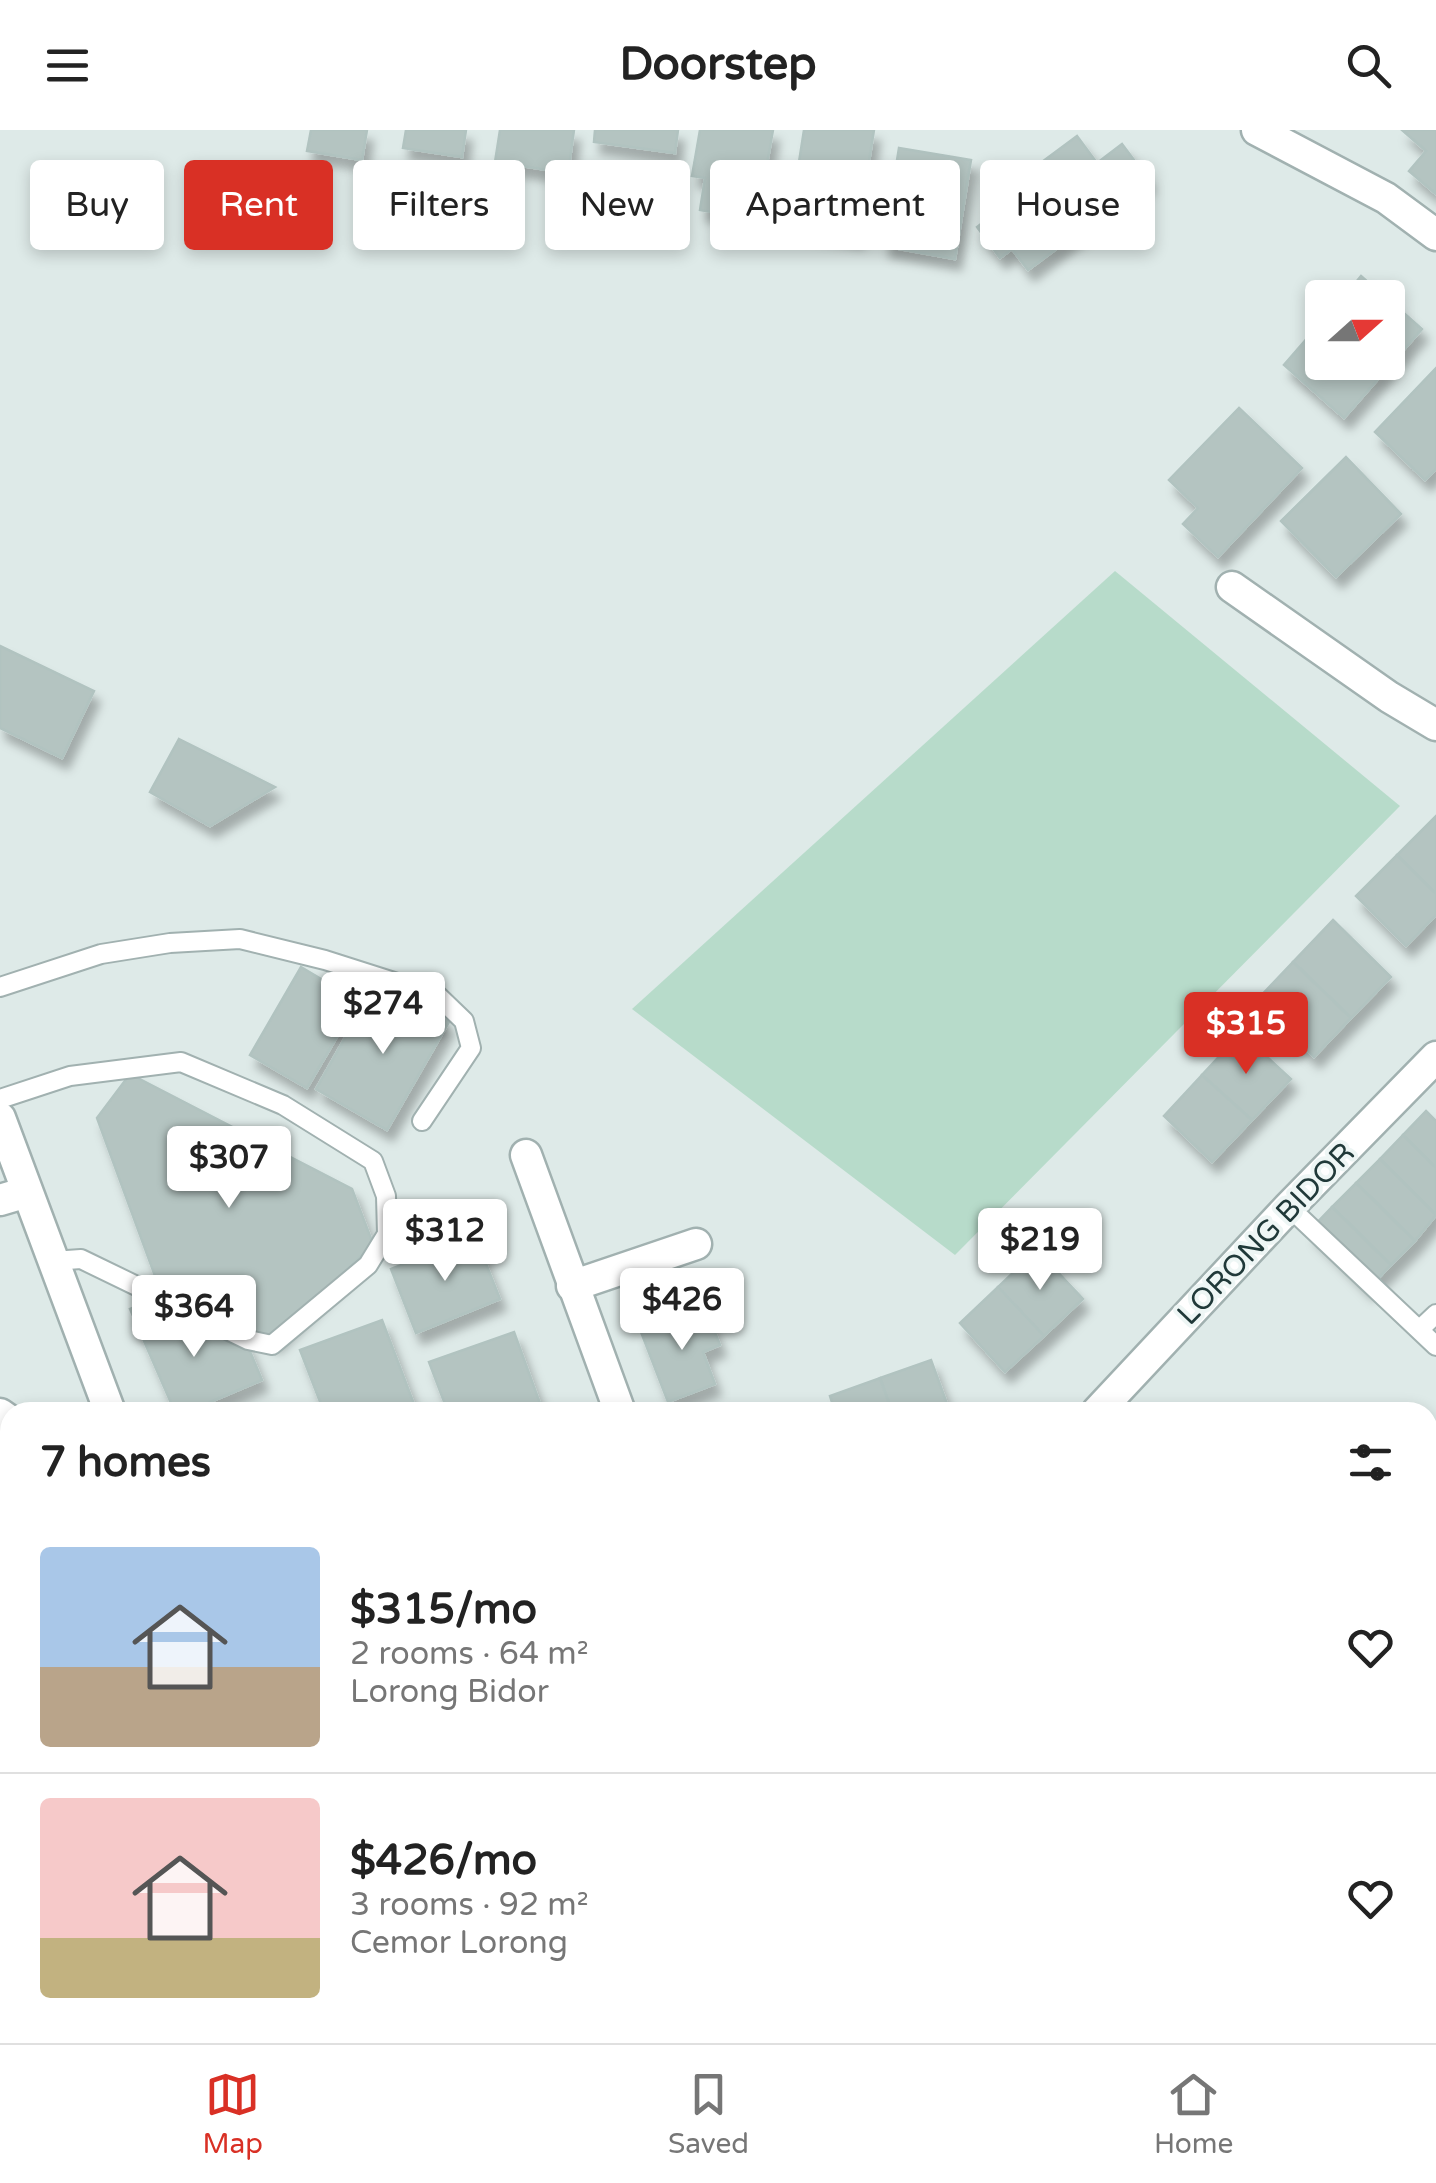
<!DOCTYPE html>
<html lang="en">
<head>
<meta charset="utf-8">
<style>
  :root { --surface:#fff; --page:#f2f2f2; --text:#222; --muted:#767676; --line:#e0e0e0; --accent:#d93025 }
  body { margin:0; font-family:"Varela Round",sans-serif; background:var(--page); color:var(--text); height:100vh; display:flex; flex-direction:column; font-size:38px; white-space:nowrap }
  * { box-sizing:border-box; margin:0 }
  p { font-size:32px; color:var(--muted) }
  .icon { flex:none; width:55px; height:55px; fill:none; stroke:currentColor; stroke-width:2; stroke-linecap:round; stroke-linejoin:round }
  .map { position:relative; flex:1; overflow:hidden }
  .details { position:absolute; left:0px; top:1272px; width:1438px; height:642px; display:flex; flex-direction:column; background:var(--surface); border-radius:30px 30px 0 0; box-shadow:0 5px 15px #0003 }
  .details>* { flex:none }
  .guide { position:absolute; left:30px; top:30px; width:1378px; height:90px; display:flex; gap:20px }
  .needle { width:65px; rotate:69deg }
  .fabs { position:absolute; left:1305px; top:150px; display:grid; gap:20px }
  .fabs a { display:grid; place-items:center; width:100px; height:100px; border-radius:10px; background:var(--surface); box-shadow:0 5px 15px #0003; font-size:50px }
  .price { position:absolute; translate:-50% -85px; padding:0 22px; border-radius:10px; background:#fff; color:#222; font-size:32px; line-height:65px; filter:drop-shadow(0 2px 5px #0008) }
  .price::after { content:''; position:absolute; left:50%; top:60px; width:30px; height:22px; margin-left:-15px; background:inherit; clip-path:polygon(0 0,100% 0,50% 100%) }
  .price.on { background:var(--accent); color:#fff }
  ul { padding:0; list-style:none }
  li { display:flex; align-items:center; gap:30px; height:250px; padding:0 40px }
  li+li { border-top:2px solid var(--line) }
  li span { display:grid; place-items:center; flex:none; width:280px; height:200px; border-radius:10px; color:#555 }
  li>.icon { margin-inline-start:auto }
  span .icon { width:120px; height:120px; fill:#fffc; stroke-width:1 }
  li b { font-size:42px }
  h2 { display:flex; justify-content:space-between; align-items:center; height:120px; padding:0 40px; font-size:42px }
  .chip { padding:0 35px; border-radius:10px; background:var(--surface); box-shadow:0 5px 15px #0003; font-size:35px; line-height:90px }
  .chip.on { background:var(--accent); color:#fff }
  header { display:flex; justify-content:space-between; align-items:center; height:130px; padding:0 40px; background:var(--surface); font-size:45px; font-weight:700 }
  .tab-bar { display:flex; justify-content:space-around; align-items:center; height:140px; border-top:2px solid var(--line); background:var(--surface); font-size:28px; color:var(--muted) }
  .tab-bar a { display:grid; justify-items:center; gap:5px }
  .tab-bar .on { color:var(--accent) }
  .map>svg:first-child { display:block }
</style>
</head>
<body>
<header><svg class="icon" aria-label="menu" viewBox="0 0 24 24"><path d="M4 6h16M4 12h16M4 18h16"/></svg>Doorstep<svg class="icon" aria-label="search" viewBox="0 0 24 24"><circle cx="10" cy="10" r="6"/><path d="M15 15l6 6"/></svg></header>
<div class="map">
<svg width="1436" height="1913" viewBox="0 0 1436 1913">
  <defs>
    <filter id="shadow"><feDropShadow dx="6" dy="11" stdDeviation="5" flood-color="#0004"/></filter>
  </defs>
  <rect width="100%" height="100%" fill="#deeae8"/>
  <path fill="#b7dbca" d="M 1115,441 L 1400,676 L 955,1125 L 632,879 Z"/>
  <g fill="#b4c4c1" stroke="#b1c3c0" stroke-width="2.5" filter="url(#shadow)">
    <path d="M 311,0 L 367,0 L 362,30 L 307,21 Z"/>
    <path d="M 406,0 L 466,0 L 462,27 L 403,18 Z"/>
    <path d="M 500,0 L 574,0 L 568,43 L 495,32 Z"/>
    <path d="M 595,0 L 678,0 L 675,23 L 594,12 Z"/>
    <path d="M 700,0 L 773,0 L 757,90 L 700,80 L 705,48 L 692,46 Z"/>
    <path d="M 804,0 L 874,0 L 857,107 L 789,96 Z"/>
    <path d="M 1402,0 L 1436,0 L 1436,64 L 1409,41 L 1426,21 Z"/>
    <path d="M 1077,6 L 1097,33 L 1122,14 L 1149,50 L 1028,140 L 1012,119 L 1000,128 L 977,97 L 1030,57 L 1023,46 Z"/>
    <path d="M 899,18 L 971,30 L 955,129 L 883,116 Z"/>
    <path d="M 1361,146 L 1386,168 L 1343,168 Z"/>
    <path d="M 1388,169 L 1422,199 L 1344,288 L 1284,235 L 1322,191 L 1322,232 L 1388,232 Z"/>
    <path d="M 1436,238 L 1436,339 L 1425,350 L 1375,302 Z"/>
    <path d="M 1239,278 L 1302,338 L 1218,427 L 1183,394 L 1198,378 L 1169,350 Z"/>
    <path d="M 1346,327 L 1401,384 L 1336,447 L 1281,391 Z"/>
    <path d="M 0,516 L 94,561 L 62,628 L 0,598 Z"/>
    <path d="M 179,609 L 275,657 L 210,696 L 150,662 Z"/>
    <path d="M 1436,686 L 1436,764 L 1397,725 Z"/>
    <path d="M 1397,725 L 1436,764 L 1436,785 L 1406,816 L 1356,766 Z"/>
    <path d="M 1333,790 L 1391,847 L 1351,888 L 1293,832 Z"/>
    <path d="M 1293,832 L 1351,888 L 1314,927 L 1256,871 Z"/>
    <path d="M 301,837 L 358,871 L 307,958 L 250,925 Z"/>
    <path d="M 387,855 L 449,892 L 387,1000 L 316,959 L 363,876 L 372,881 Z"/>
    <path d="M 1241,903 L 1291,949 L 1252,990 L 1202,945 Z"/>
    <path d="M 130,944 L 352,1059 L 373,1114 L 274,1212 L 158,1154 L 97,988 Z"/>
    <path d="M 1202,945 L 1252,990 L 1212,1032 L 1164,986 Z"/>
    <path d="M 1426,981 L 1436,991 L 1436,1038 L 1403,1005 Z"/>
    <path d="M 1403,1005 L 1436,1038 L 1436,1085 L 1380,1029 Z"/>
    <path d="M 1380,1029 L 1436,1085 L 1415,1111 L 1356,1053 Z"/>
    <path d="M 1356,1053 L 1415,1111 L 1391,1135 L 1332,1077 Z"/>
    <path d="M 1332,1077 L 1391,1135 L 1368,1159 L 1309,1101 Z"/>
    <path d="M 475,1106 L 500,1169 L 416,1203 L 391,1139 Z"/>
    <path d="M 1037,1120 L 1083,1169 L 1044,1206 L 998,1157 Z"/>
    <path d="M 998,1157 L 1044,1206 L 1005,1242 L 960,1193 Z"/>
    <path d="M 152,1170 L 158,1183 L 172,1177 L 181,1197 L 194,1191 L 201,1208 L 222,1199 L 246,1212 L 262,1250 L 210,1272 L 214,1282 L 175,1282 L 130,1179 Z"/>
    <path d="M 705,1177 L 720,1215 L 703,1222 L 715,1254 L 668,1272 L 641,1202 Z"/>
    <path d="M 382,1190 L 417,1282 L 324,1282 L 300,1220 Z"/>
    <path d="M 514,1202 L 542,1279 L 532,1282 L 448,1282 L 429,1232 Z"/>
    <path d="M 931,1230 L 950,1282 L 892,1282 L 880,1248 Z"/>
    <path d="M 880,1248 L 892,1282 L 835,1282 L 830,1266 Z"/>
    <path d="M 2,1338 L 10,1344 L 10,1388 L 0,1402 Z"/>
    <path d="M 10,1388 L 10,1469 L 0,1480 L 0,1402 Z"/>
    <path d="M 1428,1530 L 1436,1538 L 1436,1640 L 1429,1647 Z"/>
    <path d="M 10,1663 L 10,1703 L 0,1681 L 0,1667 Z"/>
    <path d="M 0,1694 L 10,1717 L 10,1868 L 0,1846 Z"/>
    <path d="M 27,1905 L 94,1905 L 96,1909 L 86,1913 L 30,1913 Z"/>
    <path d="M 510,1905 L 606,1905 L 584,1913 L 493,1913 Z"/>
    <path d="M 606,1905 L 632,1905 L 635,1913 L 584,1913 Z"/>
    <path d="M 698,1905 L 765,1905 L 768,1913 L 695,1913 L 693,1907 Z"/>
    <path d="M 1067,1905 L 1114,1905 L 1122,1913 L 1059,1913 Z"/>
    <path d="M 1114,1905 L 1160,1905 L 1153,1913 L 1122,1913 Z"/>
  </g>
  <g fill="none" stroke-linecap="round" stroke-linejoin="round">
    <g stroke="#a1b1b0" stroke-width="22">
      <g id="service">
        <path d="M 0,857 L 101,824 L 170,813 L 240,809 L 325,830 L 438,866 L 464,891 L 471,918 L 422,991"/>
        <path d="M 0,969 L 70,946 L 181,932 L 283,975 L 373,1031 L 386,1066 L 387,1104 L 368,1135 L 272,1215 L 248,1210 L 81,1129 L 53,1131"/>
        <path d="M 1289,1077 L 1436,1216"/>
        <path d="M 1420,1199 L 1436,1184"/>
        <path d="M 0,1504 L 10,1502"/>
        <path d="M 2,1609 L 10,1630"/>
        <path d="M 679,1905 L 682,1913"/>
        <path d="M 294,1913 L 309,1905"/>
      </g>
    </g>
    <g stroke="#a1b1b0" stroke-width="35">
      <g id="minor">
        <path d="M 1257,0 L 1386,68 L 1436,105"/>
        <path d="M 1232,457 L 1389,567 L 1436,595"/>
        <path d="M 526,1025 L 620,1282"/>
        <path d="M 0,1070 L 27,1062"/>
        <path d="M 572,1156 L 696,1114"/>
        <path d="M 1097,1282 L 1289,1077 L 1436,927"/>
        <path d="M 0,1284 L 10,1291"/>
        <path d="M 1428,1443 L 1436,1435"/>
        <path d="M 1428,1880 L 1433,1913"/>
        <path d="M 481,1905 L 484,1913"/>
        <path d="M 851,1905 L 854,1913"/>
        <path d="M 941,1913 L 949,1905"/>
      </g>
    </g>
    <g stroke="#a1b1b0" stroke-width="35">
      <g id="tertiary">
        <path d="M 0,988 L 110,1282"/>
        <path d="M 344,1905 L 347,1913"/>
      </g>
    </g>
    <use href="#service" stroke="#fff" stroke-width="18"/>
    <use href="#minor" stroke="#fff" stroke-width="30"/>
    <use href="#tertiary" stroke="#fff" stroke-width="30"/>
  </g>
  <g text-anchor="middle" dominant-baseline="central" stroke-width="8" stroke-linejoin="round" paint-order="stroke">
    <g font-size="30" fill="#203939" stroke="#eef6f5">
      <text transform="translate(1266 1104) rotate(-46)">LORONG BIDOR</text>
    </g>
  </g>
</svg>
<div class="fabs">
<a><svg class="needle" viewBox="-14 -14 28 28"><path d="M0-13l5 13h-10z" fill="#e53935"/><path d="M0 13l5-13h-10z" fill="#767676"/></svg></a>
</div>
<b class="price" style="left:383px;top:927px">$274</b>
<b class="price on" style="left:1246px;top:947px">$315</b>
<b class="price" style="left:229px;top:1081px">$307</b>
<b class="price" style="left:445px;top:1154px">$312</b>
<b class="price" style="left:1040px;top:1163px">$219</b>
<b class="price" style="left:682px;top:1223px">$426</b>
<b class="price" style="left:194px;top:1230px">$364</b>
<div class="guide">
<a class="chip">Buy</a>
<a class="chip on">Rent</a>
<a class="chip">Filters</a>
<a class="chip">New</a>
<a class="chip">Apartment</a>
<a class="chip">House</a>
</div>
<section class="details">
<h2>7 homes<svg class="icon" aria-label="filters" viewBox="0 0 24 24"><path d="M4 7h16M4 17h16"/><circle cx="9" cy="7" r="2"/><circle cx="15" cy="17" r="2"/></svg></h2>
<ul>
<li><span style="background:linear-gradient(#a9c7e8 60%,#b9a48a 0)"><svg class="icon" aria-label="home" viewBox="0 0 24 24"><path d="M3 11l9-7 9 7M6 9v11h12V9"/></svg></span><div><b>$315/mo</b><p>2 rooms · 64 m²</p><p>Lorong Bidor</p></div><svg class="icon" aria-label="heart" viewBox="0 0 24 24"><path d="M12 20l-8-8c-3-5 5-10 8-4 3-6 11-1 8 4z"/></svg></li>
<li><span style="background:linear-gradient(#f6c9c9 70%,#c2b280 0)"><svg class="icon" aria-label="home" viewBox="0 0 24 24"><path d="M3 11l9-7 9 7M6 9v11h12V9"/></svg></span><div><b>$426/mo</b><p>3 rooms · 92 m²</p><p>Cemor Lorong</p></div><svg class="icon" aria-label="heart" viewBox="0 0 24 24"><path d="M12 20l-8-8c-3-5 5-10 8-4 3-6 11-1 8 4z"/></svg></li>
</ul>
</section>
</div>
<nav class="tab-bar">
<a class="on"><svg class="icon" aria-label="map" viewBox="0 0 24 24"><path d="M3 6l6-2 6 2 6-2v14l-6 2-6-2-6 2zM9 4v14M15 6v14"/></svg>Map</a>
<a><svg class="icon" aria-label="saved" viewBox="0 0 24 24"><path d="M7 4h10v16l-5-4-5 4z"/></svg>Saved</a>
<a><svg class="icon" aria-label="home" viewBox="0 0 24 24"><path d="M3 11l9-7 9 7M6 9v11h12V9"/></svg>Home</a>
</nav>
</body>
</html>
